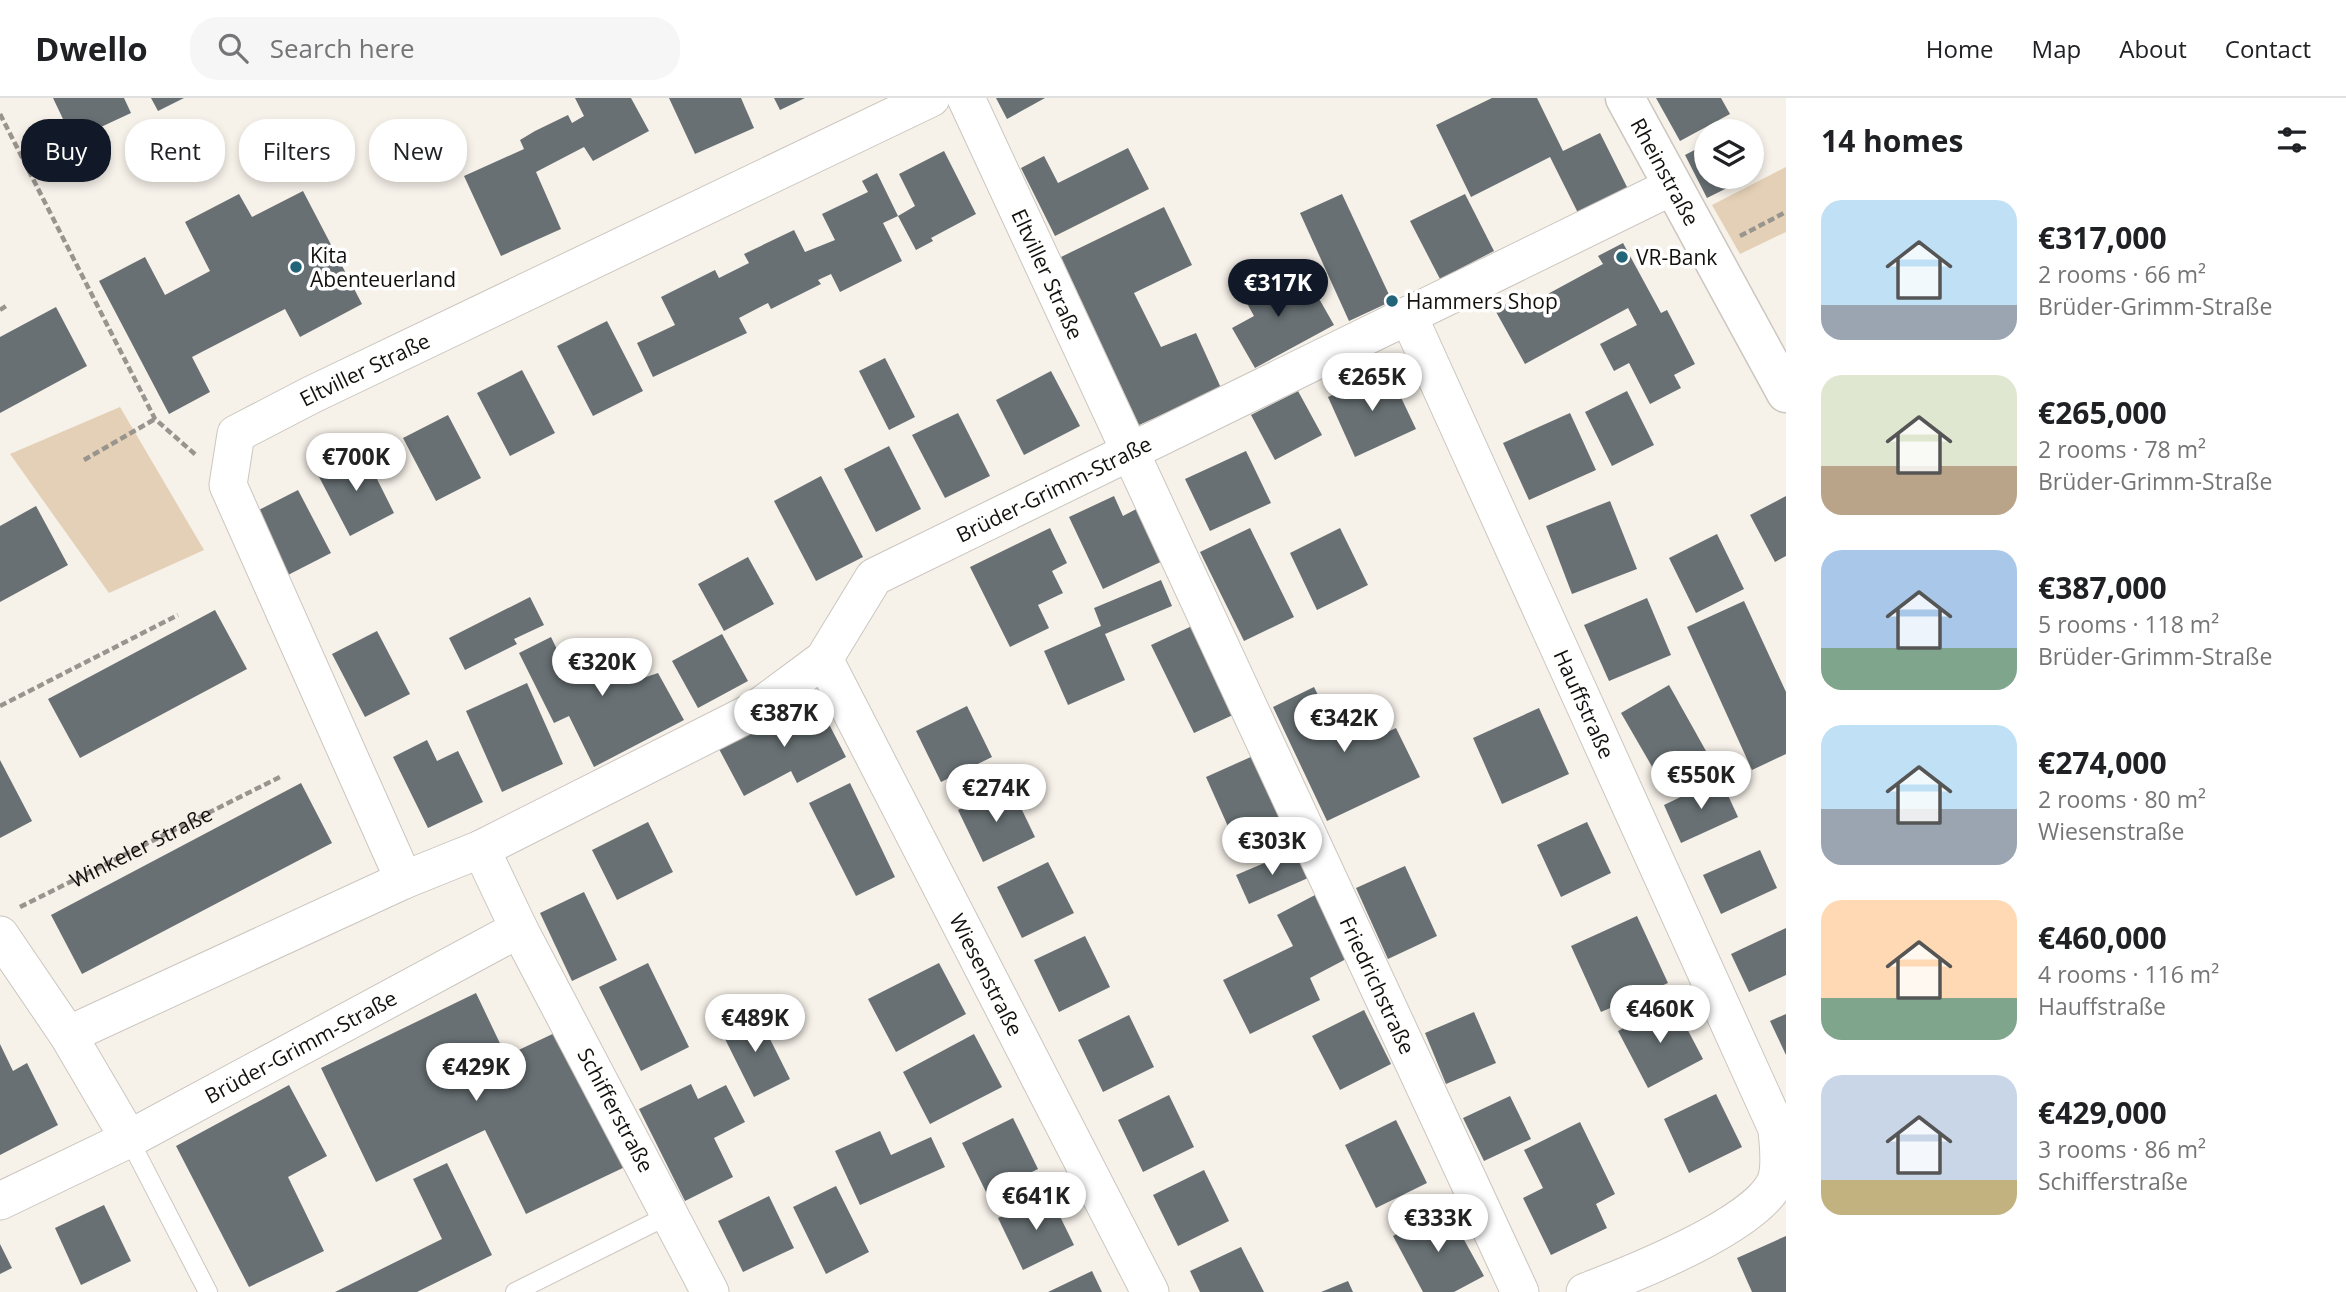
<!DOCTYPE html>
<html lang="en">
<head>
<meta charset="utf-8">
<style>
  :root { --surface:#fff; --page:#f6f6f6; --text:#202124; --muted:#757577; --line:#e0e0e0; --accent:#111827 }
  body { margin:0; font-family:"Open Sans",sans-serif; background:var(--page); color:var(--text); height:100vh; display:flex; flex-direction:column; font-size:26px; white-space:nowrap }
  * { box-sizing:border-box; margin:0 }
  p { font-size:23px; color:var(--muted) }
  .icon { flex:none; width:38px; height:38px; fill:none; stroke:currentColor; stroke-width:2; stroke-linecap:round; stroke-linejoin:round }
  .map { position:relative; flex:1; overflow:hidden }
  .drawer { display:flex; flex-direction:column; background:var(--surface); width:560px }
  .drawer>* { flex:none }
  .guide { position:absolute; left:21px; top:21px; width:665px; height:63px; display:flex; gap:14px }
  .fabs { position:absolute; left:1694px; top:21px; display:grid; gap:14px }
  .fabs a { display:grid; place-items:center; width:70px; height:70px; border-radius:50%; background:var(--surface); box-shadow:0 4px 10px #0003; font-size:35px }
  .price { position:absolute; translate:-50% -60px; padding:0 16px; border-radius:24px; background:#fff; color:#222; font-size:23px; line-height:46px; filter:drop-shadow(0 2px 4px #0008) }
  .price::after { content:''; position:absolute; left:50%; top:42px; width:21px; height:16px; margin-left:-10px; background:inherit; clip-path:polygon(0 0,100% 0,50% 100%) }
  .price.selected { background:var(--accent); color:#fff }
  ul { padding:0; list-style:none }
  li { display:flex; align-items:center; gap:21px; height:175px; padding:0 35px }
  li span { display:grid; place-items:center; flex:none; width:196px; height:140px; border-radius:21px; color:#555 }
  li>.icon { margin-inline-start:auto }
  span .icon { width:84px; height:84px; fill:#fffc; stroke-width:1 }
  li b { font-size:30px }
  h2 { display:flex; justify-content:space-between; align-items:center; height:84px; padding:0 35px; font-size:30px }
  .chip { padding:0 24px; border-radius:28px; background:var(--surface); box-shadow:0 4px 10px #0003; font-size:24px; line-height:63px }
  .chip.selected { background:var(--accent); color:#fff }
  header { display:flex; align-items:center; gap:42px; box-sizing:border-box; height:98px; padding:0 35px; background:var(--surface); border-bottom:2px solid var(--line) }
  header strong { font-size:33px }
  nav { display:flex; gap:38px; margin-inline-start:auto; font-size:24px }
  .search { width:490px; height:63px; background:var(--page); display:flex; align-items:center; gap:18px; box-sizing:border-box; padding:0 24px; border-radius:28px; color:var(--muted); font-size:26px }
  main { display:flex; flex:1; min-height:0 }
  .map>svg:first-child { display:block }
</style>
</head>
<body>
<header>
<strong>Dwello</strong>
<div class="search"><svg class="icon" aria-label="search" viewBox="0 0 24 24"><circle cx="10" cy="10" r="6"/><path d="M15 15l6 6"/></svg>Search here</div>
<nav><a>Home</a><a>Map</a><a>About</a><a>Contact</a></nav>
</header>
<main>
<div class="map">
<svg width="1786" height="1194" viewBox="0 0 1786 1194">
  <rect width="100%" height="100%" fill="#f6f1e9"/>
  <g fill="#e4d0b6">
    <path d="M 1786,69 L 1786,134 L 1740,156 L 1712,107 Z"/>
    <path d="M 120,309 L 204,452 L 109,495 L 10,356 Z"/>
  </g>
  <g fill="#687073">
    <path d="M 53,0 L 124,0 L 131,15 L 73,42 Z"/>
    <path d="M 151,0 L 184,0 L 158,13 Z"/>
    <path d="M 575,0 L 631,0 L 649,33 L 593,63 L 584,49 L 536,74 L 561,131 L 501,158 L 464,78 L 524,51 L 520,42 L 535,33 L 568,17 L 572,25 L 584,18 Z"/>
    <path d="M 669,0 L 741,0 L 754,30 L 695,56 Z"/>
    <path d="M 774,0 L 805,0 L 780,12 Z"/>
    <path d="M 996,0 L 1045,0 L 1007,21 Z"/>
    <path d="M 1492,0 L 1537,0 L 1563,53 L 1600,35 L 1628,91 L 1578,115 L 1550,59 L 1471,99 L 1436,27 Z"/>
    <path d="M 1656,0 L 1721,0 L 1730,16 L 1680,43 Z"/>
    <path d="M 1706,46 L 1706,79 L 1749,79 L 1707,100 L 1685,57 Z"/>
    <path d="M 1128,50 L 1149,91 L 1055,138 L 1021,70 L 1044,58 L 1058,85 Z"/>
    <path d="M 944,53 L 976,116 L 931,140 L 933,143 L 916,152 L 898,118 L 883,125 L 902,163 L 840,194 L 831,176 L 818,182 L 821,186 L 771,211 L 768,205 L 739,220 L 747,235 L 653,279 L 637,245 L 675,227 L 661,199 L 715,172 L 719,180 L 749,165 L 744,156 L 794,132 L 805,154 L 835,142 L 822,116 L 868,94 L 862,83 L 877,75 L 898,118 L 915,108 L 899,76 Z"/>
    <path d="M 303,93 L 362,206 L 300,239 L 285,211 L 192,259 L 210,294 L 169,316 L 99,183 L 145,159 L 165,197 L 210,173 L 185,124 L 239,96 L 252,119 Z"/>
    <path d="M 1342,96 L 1392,203 L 1349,223 L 1300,115 Z"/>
    <path d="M 1465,96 L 1494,153 L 1440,181 L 1410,123 Z"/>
    <path d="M 1164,109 L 1192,167 L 1134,195 L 1161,249 L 1196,235 L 1221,290 L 1139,327 L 1061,159 Z"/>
    <path d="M 1623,145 L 1661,215 L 1667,212 L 1695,266 L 1674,277 L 1681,290 L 1650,306 L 1629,265 L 1614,273 L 1600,246 L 1637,227 L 1628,210 L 1525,266 L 1495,212 L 1528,195 L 1533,204 L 1603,166 L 1598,158 Z"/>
    <path d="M 1255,170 L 1273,204 L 1309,183 L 1334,227 L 1255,270 L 1232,230 L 1254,218 L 1234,182 Z"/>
    <path d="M 56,209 L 87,268 L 0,315 L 0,239 Z"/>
    <path d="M 607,223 L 643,293 L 593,318 L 557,248 Z"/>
    <path d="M 885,260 L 915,319 L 889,332 L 859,273 Z"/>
    <path d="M 522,272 L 555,335 L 510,358 L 477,295 Z"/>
    <path d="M 1388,272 L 1416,331 L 1355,359 L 1328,299 Z"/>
    <path d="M 1051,273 L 1080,328 L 1024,357 L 996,302 Z"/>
    <path d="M 1298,293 L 1322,337 L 1275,362 L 1251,317 Z"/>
    <path d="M 1627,293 L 1654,347 L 1612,368 L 1585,314 Z"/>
    <path d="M 958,315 L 990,378 L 945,400 L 912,337 Z"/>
    <path d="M 1570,315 L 1596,372 L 1529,402 L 1503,345 Z"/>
    <path d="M 448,317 L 481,380 L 436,403 L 403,340 Z"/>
    <path d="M 889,348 L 921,411 L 876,434 L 844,371 Z"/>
    <path d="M 362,351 L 394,415 L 350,438 L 317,375 Z"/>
    <path d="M 1246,353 L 1271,405 L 1210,433 L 1185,381 Z"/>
    <path d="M 821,378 L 863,459 L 816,483 L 774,403 Z"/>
    <path d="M 298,392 L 331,455 L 286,478 L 253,415 Z"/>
    <path d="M 1114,398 L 1123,418 L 1142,408 L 1167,461 L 1103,491 L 1069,419 Z"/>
    <path d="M 1786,398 L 1786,458 L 1775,464 L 1750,417 Z"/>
    <path d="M 1610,403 L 1637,471 L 1572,496 L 1546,428 Z"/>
    <path d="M 36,408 L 68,467 L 0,504 L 0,428 Z"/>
    <path d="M 1050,430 L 1067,465 L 1052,473 L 1063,495 L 1038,507 L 1049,530 L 1010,549 L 970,469 Z"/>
    <path d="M 1250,430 L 1294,519 L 1244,543 L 1200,454 Z"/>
    <path d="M 1340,430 L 1368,487 L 1317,512 L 1290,455 Z"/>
    <path d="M 1717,436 L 1744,491 L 1696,515 L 1669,460 Z"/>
    <path d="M 748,459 L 774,506 L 724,533 L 698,486 Z"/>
    <path d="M 1161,482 L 1172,508 L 1105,536 L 1125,582 L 1068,607 L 1044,553 L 1101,528 L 1094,510 Z"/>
    <path d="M 530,499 L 544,527 L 514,541 L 517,546 L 465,572 L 449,540 Z"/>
    <path d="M 1647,500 L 1671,557 L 1609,583 L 1584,527 Z"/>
    <path d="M 1744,503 L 1786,594 L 1786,656 L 1752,672 L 1687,529 Z"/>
    <path d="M 215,512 L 247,571 L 80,660 L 48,601 Z"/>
    <path d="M 1192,528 L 1235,616 L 1194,635 L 1151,547 Z"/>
    <path d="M 377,533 L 410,596 L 365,619 L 332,556 Z"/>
    <path d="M 722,536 L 748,583 L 698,610 L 672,563 Z"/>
    <path d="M 551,539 L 566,570 L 623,541 L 643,580 L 658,575 L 684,622 L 594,669 L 569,618 L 554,625 L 519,555 Z"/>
    <path d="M 527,585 L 563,666 L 502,694 L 466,613 Z"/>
    <path d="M 1669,587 L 1706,653 L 1658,679 L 1621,615 Z"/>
    <path d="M 1314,589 L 1332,625 L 1365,609 L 1379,638 L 1396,630 L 1420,679 L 1327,723 L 1273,609 Z"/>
    <path d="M 816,601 L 846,659 L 797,685 L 791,673 L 744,698 L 719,651 Z"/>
    <path d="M 967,608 L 992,659 L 941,684 L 916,633 Z"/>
    <path d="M 1539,610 L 1569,676 L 1502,706 L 1473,640 Z"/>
    <path d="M 427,642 L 437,663 L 458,653 L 483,704 L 428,730 L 393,659 Z"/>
    <path d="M 1253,658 L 1281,721 L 1234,742 L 1206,679 Z"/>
    <path d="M 0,662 L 32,723 L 0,740 Z"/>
    <path d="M 1720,680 L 1738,719 L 1681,745 L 1664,707 Z"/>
    <path d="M 301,685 L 332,745 L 82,876 L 51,817 Z"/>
    <path d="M 850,685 L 895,779 L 856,798 L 809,705 Z"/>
    <path d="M 1010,687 L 1035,739 L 983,764 L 958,712 Z"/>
    <path d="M 648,724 L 673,774 L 617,802 L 592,752 Z"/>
    <path d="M 1587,724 L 1611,775 L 1561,799 L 1537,747 Z"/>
    <path d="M 1295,752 L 1308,780 L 1249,806 L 1236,777 Z"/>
    <path d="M 1760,752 L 1777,790 L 1721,816 L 1703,777 Z"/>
    <path d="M 1048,764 L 1074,815 L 1022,840 L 997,789 Z"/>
    <path d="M 1405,768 L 1437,838 L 1388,861 L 1356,790 Z"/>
    <path d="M 584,794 L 617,862 L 572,883 L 540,815 Z"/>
    <path d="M 1315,797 L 1348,860 L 1310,880 L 1320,902 L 1250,936 L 1223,882 L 1293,848 L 1277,817 Z"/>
    <path d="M 1637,818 L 1668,885 L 1601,914 L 1571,848 Z"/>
    <path d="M 1786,830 L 1786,877 L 1749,894 L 1731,856 Z"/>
    <path d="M 1085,838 L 1110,889 L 1059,914 L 1034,862 Z"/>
    <path d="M 648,865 L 689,949 L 641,973 L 599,889 Z"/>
    <path d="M 939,865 L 966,916 L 896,954 L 868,901 Z"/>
    <path d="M 476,895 L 506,958 L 561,932 L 627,1068 L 526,1116 L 485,1032 L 376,1084 L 321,970 Z"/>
    <path d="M 1673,904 L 1703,961 L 1648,990 L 1618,933 Z"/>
    <path d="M 1364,912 L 1391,966 L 1340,992 L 1312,938 Z"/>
    <path d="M 756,913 L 790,981 L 754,999 L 720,931 Z"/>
    <path d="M 1474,914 L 1496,965 L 1446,986 L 1425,935 Z"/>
    <path d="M 1786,916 L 1786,957 L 1770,923 Z"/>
    <path d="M 1129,917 L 1154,969 L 1103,994 L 1078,942 Z"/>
    <path d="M 974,936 L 1002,989 L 930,1026 L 903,974 Z"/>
    <path d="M 0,946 L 13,973 L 27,965 L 58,1027 L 0,1057 Z"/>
    <path d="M 691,986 L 698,1001 L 726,987 L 745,1024 L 714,1040 L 733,1079 L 685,1103 L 639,1011 Z"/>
    <path d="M 289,987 L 327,1058 L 288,1079 L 324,1153 L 249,1189 L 176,1048 Z"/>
    <path d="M 1716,996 L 1742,1049 L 1689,1075 L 1664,1021 Z"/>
    <path d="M 1169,997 L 1194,1049 L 1143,1074 L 1118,1022 Z"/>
    <path d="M 1510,998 L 1531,1041 L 1484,1063 L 1463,1020 Z"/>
    <path d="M 1013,1020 L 1038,1071 L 987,1096 L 962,1045 Z"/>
    <path d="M 1396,1022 L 1427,1085 L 1376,1110 L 1345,1047 Z"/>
    <path d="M 1580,1024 L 1615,1096 L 1596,1106 L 1607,1130 L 1551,1157 L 1523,1100 L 1543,1090 L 1524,1052 Z"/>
    <path d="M 880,1033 L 891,1057 L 931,1039 L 945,1069 L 860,1107 L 835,1053 Z"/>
    <path d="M 447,1065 L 492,1157 L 417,1194 L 335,1194 L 442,1141 L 413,1081 Z"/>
    <path d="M 1204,1072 L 1229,1123 L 1178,1148 L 1153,1097 Z"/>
    <path d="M 836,1088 L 869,1154 L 826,1176 L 793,1109 Z"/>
    <path d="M 1049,1096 L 1074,1147 L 1023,1172 L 998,1120 Z"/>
    <path d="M 769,1098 L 794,1150 L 743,1174 L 718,1123 Z"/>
    <path d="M 104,1107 L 131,1163 L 81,1187 L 55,1130 Z"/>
    <path d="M 1446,1109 L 1484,1178 L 1454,1194 L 1423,1194 L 1393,1138 Z"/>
    <path d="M 1786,1138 L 1786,1194 L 1752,1194 L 1737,1160 Z"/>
    <path d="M 0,1146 L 12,1170 L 0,1176 Z"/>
    <path d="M 1241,1149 L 1264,1194 L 1200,1194 L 1190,1173 Z"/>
    <path d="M 1092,1173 L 1102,1194 L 1048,1194 Z"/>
    <path d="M 1348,1183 L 1353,1194 L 1321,1194 Z"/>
  </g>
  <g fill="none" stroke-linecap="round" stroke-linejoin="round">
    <g stroke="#cbc6bf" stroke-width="20">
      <g id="service">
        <path d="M 129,1041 L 208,1194"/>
        <path d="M 515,1194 L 671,1116"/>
      </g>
    </g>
    <g stroke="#cbc6bf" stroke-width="39">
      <g id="minor">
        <path id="s2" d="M 966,0 L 1520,1194"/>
        <path id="s3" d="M 1408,217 L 1777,1031 C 1778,1047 1782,1070 1775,1085 C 1754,1128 1630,1177 1585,1194"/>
        <path id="s4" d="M 824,561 L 1150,1194"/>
        <path id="s5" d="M 404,782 L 228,387 L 236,336 L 311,297 L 931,0"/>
        <path d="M 0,837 L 68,937 L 129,1041"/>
        <path d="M 68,937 L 404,782 L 481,751"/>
        <path id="s6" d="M 0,1103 L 129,1041 L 519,831"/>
        <path id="s7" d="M 710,1194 L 519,831 L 481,751 L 754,613 L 824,561 L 874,479 L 1673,88"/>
      </g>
    </g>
    <g stroke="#cbc6bf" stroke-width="41">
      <g id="tertiary">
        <path id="s8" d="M 1625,0 L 1786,295"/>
      </g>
    </g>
    <g stroke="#98948e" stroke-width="4.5" stroke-dasharray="7 3.5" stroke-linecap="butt">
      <path d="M 0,16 L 155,321 L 197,358"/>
      <path d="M 1740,138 L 1786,114"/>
      <path d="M 0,212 L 6,208"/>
      <path d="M 84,362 L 155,321"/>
      <path d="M 0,608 L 178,517"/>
      <path id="s1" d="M 20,809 L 280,679"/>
    </g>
    <use href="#service" stroke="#fff" stroke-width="18"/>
    <use href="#minor" stroke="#fff" stroke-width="37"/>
    <use href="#tertiary" stroke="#fff" stroke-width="38"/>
  </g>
  <g fill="#236578" stroke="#fff" stroke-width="2.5">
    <circle cx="1622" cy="159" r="7"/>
    <circle cx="296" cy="169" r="7"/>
    <circle cx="1392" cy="203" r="7"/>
  </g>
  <g text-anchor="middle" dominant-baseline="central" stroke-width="7" stroke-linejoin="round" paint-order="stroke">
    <g font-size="21" fill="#13110e" stroke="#fff">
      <text stroke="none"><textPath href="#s8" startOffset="84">Rheinstraße</textPath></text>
      <text stroke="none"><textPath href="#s2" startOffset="194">Eltviller Straße</textPath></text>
      <text stroke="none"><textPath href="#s5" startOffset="628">Eltviller Straße</textPath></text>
      <text stroke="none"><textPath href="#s7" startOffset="1188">Brüder-Grimm-Straße</textPath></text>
      <text stroke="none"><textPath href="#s3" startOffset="427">Hauffstraße</textPath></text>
      <text stroke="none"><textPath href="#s1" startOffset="135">Winkeler Straße</textPath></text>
      <text stroke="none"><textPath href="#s4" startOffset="355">Wiesenstraße</textPath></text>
      <text stroke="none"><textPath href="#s2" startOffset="978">Friedrichstraße</textPath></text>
      <text stroke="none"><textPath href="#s6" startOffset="338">Brüder-Grimm-Straße</textPath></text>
      <text transform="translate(616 1012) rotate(62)">Schifferstraße</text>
    </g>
    <g font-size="21" fill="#13110e" stroke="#fff" text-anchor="start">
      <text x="310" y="157">Kita<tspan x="310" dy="24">Abenteuerland</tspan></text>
      <text x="1636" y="159">VR-Bank</text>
      <text x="1406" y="203">Hammers Shop</text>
    </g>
  </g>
</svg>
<div class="fabs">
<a><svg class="icon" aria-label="layers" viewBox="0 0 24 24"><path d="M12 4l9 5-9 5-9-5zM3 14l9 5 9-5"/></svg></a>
</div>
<b class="price selected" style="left:1278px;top:221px">€317K</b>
<b class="price" style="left:1372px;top:315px">€265K</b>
<b class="price" style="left:356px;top:395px">€700K</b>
<b class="price" style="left:602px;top:600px">€320K</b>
<b class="price" style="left:784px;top:651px">€387K</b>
<b class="price" style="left:1344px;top:656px">€342K</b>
<b class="price" style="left:1701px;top:713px">€550K</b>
<b class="price" style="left:996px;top:726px">€274K</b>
<b class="price" style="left:1272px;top:779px">€303K</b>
<b class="price" style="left:1660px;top:947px">€460K</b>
<b class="price" style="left:755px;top:956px">€489K</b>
<b class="price" style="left:476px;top:1005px">€429K</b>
<b class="price" style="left:1036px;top:1134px">€641K</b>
<b class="price" style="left:1438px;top:1156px">€333K</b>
<div class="guide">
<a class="chip selected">Buy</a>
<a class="chip">Rent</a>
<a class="chip">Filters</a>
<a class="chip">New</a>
</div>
</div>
<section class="drawer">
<h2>14 homes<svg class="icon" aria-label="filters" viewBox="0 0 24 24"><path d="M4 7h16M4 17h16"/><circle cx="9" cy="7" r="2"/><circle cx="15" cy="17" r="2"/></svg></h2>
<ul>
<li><span style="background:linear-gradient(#bfe0f5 75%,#9aa5b1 0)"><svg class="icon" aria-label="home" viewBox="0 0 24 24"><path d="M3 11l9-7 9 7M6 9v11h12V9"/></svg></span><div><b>€317,000</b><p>2 rooms · 66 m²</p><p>Brüder-Grimm-Straße</p></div></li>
<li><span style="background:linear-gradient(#dfe7d0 65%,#b9a48a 0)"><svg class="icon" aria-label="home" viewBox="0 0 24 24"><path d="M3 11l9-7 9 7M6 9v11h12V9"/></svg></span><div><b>€265,000</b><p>2 rooms · 78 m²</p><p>Brüder-Grimm-Straße</p></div></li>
<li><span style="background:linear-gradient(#a9c7e8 70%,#7fa58c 0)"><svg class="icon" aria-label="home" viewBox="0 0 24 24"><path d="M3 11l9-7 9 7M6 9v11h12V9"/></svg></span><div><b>€387,000</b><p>5 rooms · 118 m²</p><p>Brüder-Grimm-Straße</p></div></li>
<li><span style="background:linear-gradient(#bfe0f5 60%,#9aa5b1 0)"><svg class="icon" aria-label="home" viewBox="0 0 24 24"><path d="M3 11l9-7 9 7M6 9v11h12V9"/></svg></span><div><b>€274,000</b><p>2 rooms · 80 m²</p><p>Wiesenstraße</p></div></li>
<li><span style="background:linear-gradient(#ffd9b3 70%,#7fa58c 0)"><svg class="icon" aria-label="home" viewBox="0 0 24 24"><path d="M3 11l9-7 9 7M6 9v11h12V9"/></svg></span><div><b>€460,000</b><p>4 rooms · 116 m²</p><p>Hauffstraße</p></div></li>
<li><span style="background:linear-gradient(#c9d6e8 75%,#c2b280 0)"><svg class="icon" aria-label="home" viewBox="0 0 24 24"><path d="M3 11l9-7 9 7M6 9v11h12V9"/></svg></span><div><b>€429,000</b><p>3 rooms · 86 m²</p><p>Schifferstraße</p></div></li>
</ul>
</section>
</main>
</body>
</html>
